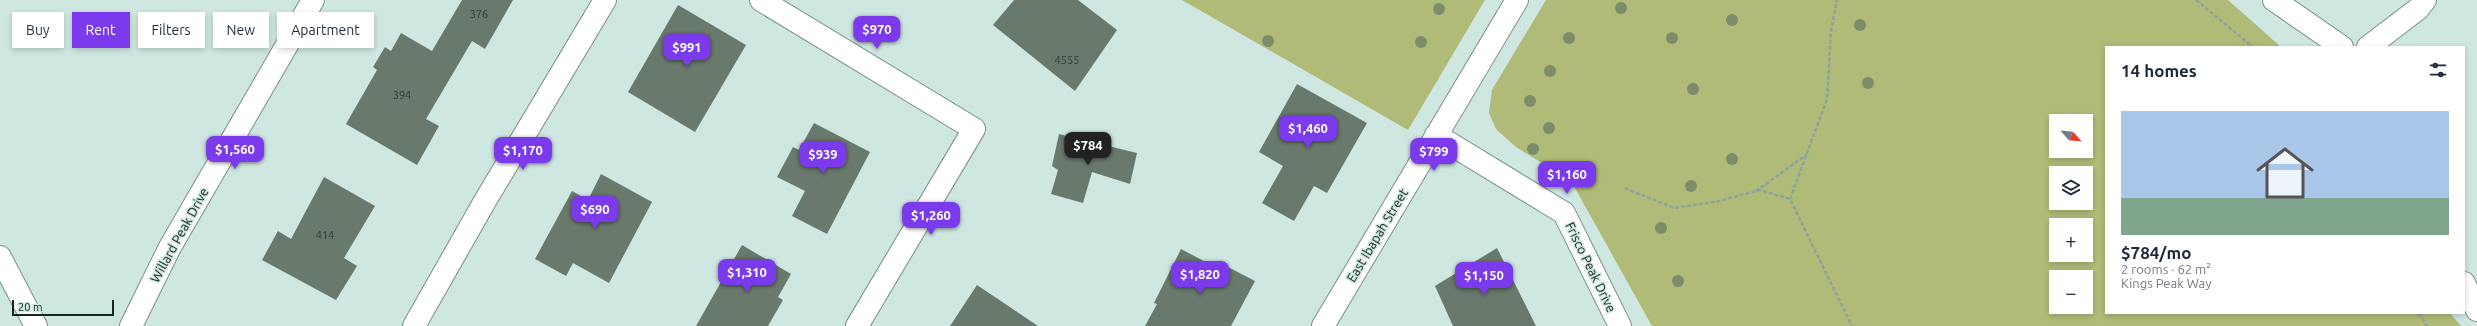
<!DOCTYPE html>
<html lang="en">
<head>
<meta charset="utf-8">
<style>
  :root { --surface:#fff; --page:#f2f2f3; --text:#1f2937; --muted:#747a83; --accent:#7c3aed }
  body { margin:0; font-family:Ubuntu,sans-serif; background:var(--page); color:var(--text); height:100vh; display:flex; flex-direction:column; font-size:15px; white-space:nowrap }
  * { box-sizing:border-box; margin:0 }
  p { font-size:13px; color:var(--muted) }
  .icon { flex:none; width:22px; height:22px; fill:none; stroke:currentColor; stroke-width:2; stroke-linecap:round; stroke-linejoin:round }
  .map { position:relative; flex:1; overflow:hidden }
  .drawer { position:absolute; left:2105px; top:46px; width:360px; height:268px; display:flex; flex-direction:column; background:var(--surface); border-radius:0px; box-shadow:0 2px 6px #0003 }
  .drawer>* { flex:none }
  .guide { position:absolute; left:12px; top:12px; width:380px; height:36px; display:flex; gap:8px }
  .needle { width:26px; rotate:117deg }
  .fabs { position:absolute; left:2049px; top:114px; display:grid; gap:8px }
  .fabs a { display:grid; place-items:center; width:44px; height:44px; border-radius:0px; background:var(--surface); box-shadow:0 2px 6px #0003; font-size:20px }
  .scale { position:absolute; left:12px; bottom:10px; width:102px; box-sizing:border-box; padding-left:4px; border:2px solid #192320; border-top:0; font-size:11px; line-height:14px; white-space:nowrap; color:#192320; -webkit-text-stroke:3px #cee7e1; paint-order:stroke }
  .price { position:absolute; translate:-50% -34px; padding:0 9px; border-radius:8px; background:var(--accent); color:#fff; font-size:13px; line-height:26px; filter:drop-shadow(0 1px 2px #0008) }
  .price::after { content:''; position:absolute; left:50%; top:24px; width:12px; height:9px; margin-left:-6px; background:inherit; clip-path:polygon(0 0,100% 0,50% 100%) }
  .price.on { background:#222; color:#fff }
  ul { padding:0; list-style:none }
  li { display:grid; align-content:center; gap:8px; height:212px; padding:0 16px }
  li span { display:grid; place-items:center; height:124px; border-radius:0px; color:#555 }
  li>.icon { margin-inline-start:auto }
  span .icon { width:72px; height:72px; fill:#fffc; stroke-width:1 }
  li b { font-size:17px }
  h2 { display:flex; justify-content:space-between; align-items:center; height:48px; padding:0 16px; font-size:17px }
  .chip { padding:0 14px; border-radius:0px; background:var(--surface); box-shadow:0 2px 6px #0003; font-size:14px; line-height:36px }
  .chip.on { background:var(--accent); color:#fff }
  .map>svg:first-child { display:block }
</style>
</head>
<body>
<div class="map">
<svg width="2477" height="326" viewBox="0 0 2477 326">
  <rect width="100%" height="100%" fill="#cee7e1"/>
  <g fill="#afbb77" fill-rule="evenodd">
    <path d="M 1182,0 L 1485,0 L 1408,130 Z"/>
    <path d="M 1546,0 L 2228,0 L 2281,47 L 2106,47 L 2106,313 L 2450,313 L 2461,326 L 1652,326 L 1571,181 L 1516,147 L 1496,129 L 1489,113 L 1492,90 ZM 2056,121 L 2086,121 L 2086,151 L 2056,151 ZM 2056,173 L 2086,173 L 2086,203 L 2056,203 ZM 2056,225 L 2086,225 L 2086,255 L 2056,255 ZM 2056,277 L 2086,277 L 2086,307 L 2056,307 Z"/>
  </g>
  <g fill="#69796b">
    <path d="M 462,0 L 513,0 L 485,49 L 472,41 L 426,119 L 439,126 L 417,165 L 346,124 L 377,70 L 373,67 L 385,47 L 391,51 L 401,33 L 432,51 Z"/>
    <path d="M 1014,0 L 1078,0 L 1117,30 L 1075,91 L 993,25 Z"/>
    <path d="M 678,5 L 746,45 L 695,132 L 628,92 Z"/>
    <path d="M 1297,84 L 1367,123 L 1327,193 L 1314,186 L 1294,221 L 1262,203 L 1283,166 L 1259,152 Z"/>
    <path d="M 814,123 L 870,152 L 827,234 L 792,216 L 805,191 L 777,177 L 793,147 L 799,150 Z"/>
    <path d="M 1059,134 L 1137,153 L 1130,184 L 1092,172 L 1083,203 L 1051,194 L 1058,170 L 1052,166 Z"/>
    <path d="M 601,174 L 652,202 L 609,283 L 573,263 L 566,276 L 535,259 L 572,191 L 588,200 Z"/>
    <path d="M 324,177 L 375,206 L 344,258 L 357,266 L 336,300 L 262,260 L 278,231 L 291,239 Z"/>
    <path d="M 742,245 L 791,274 L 778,297 L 783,300 L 768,326 L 696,326 Z"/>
    <path d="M 1497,248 L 1536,326 L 1453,326 L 1435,286 Z"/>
    <path d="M 1181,249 L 1221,270 L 1224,265 L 1255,281 L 1231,326 L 1145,326 L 1157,304 L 1154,303 Z"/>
    <path d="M 977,285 L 1038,326 L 950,326 Z"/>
  </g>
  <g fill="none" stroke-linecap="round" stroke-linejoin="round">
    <g stroke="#778f89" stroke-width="24">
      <g id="street">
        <path d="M 761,0 L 974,129 L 857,326"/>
        <path d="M 2274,0 L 2342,47"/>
        <path d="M 2368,47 L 2418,9 L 2425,0"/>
        <path d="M 1436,135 L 1564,213 L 1620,326"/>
        <path d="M 2464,283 L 2477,310"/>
        <path d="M 131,326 L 170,247 L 313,0"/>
        <path d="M 414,326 L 485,201 L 605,0"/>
        <path d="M 1323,326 L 1517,0"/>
      </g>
    </g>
    <g stroke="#778f89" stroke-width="24">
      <path id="secondary" d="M 0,257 L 36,326"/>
    </g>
    <g stroke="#8ea29d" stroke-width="2.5" stroke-dasharray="4 2" stroke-linecap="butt">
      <path d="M 2196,0 L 2253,47"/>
      <path d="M 1625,188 L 1674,208 L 1719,201 L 1760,190 L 1790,199 L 1852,326"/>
      <path d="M 1756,191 L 1806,155"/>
      <path d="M 1790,199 L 1827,99 L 1831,31 L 1837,0"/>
      <path d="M 2419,313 L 2427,326"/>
    </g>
    <use href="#street" stroke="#fff" stroke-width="22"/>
    <use href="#secondary" stroke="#fff" stroke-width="22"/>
  </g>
  <g fill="#7d8c6b">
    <circle cx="1621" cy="8" r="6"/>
    <circle cx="1439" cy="9" r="6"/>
    <circle cx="1732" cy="20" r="6"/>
    <circle cx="1860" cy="25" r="6"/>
    <circle cx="1569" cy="38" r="6"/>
    <circle cx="1672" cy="38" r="6"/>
    <circle cx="1268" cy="41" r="6"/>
    <circle cx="1421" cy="42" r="6"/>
    <circle cx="1550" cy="71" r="6"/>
    <circle cx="1868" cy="83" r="6"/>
    <circle cx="1693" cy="89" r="6"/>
    <circle cx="1530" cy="101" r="6"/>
    <circle cx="1549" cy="128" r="6"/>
    <circle cx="1533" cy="149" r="6"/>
    <circle cx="1732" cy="159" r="6"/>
    <circle cx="1691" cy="186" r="6"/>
    <circle cx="1661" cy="228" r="6"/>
    <circle cx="1678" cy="281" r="6"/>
  </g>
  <g text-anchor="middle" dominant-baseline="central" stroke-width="3" stroke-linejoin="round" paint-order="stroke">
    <g font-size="11" fill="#2d3833">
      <text x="479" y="14">376</text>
      <text x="1067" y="60">4555</text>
      <text x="402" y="95">394</text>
      <text x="325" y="235">414</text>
    </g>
    <g font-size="13" fill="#192320" stroke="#cee7e1">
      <text transform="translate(179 235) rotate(-61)">Willard Peak Drive</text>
      <text transform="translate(1377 235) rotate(-59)">East Ibapah Street</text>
      <text transform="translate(1591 267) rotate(64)">Frisco Peak Drive</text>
    </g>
  </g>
</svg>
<div class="fabs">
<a><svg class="needle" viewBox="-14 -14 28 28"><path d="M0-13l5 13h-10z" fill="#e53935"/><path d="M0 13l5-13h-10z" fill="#747a83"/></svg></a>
<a><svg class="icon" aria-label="layers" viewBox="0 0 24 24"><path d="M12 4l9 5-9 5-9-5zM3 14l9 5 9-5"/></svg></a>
<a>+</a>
<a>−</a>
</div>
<div class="scale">20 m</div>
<b class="price" style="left:877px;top:50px">$970</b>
<b class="price" style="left:687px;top:68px">$991</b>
<b class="price" style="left:1308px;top:149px">$1,460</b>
<b class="price on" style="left:1088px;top:166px">$784</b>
<b class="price" style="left:235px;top:170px">$1,560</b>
<b class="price" style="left:523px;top:171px">$1,170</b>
<b class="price" style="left:1434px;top:172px">$799</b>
<b class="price" style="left:823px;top:175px">$939</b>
<b class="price" style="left:1567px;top:195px">$1,160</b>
<b class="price" style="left:595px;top:230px">$690</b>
<b class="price" style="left:931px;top:236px">$1,260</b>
<b class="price" style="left:747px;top:293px">$1,310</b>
<b class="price" style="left:1200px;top:295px">$1,820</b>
<b class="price" style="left:1484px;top:296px">$1,150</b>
<div class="guide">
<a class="chip">Buy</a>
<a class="chip on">Rent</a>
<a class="chip">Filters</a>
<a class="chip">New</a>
<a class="chip">Apartment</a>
</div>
<section class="drawer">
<h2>14 homes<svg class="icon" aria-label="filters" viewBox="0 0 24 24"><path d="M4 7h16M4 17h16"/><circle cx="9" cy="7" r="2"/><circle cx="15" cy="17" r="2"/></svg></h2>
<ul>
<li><span style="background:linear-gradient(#a9c7e8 70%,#7fa58c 0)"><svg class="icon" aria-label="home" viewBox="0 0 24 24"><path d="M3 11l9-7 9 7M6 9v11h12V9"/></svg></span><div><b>$784/mo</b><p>2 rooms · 62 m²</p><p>Kings Peak Way</p></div></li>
</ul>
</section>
</div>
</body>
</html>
